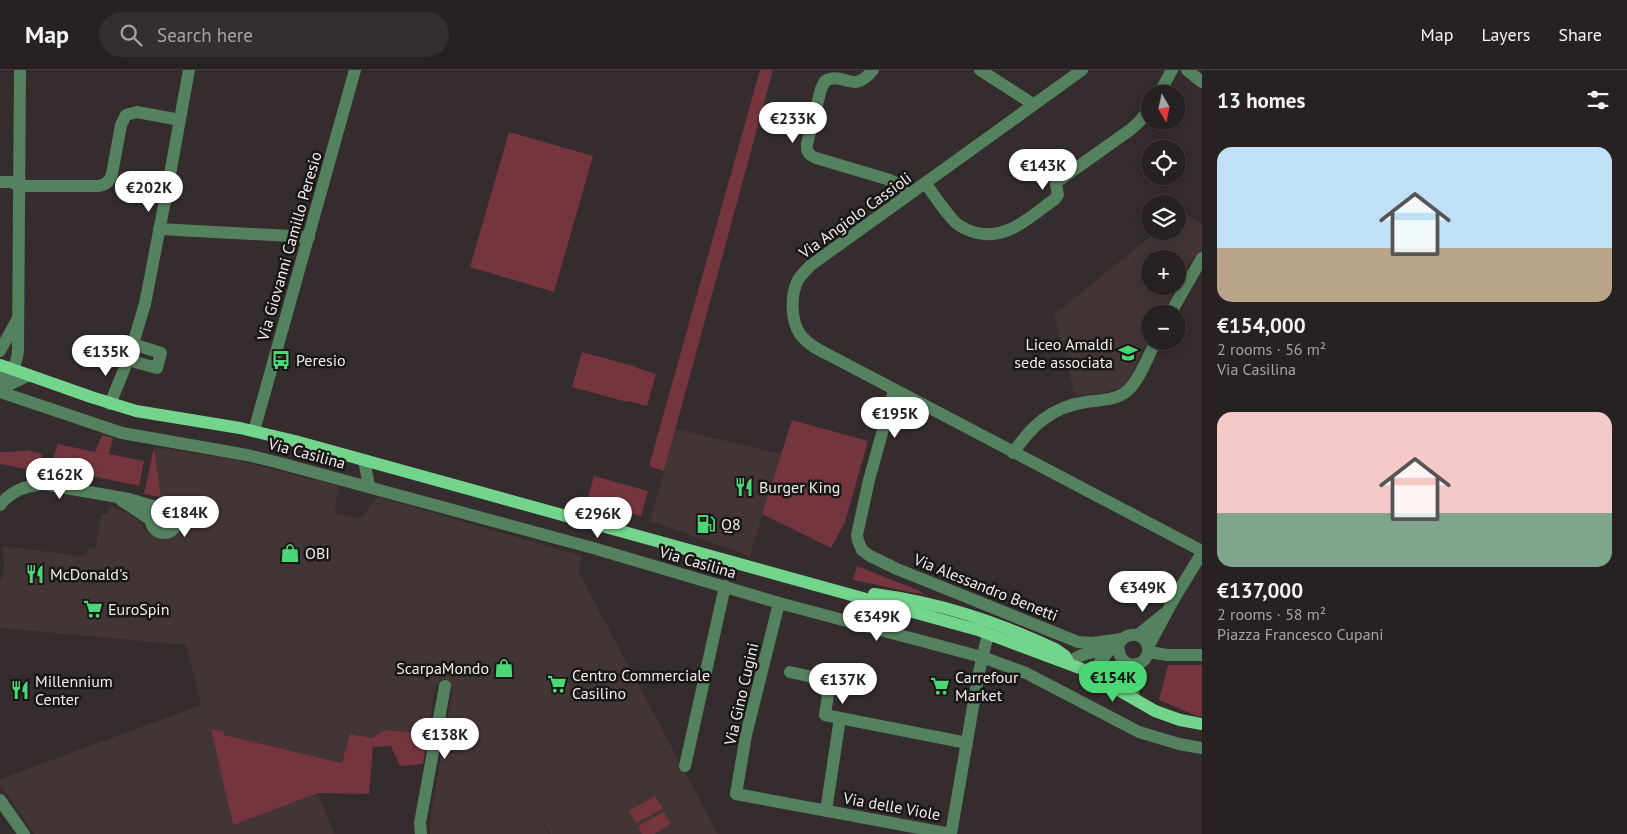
<!DOCTYPE html>
<html lang="en">
<head>
<meta charset="utf-8">
<style>
  :root { --surface:#272122; --page:#332e2f; --text:#f1f3f6; --muted:#a4a3a5; --line:#433e40; --accent:#4cd676 }
  body { margin:0; font-family:"PT Sans",sans-serif; background:var(--page); color:var(--text); height:100vh; display:flex; flex-direction:column; font-size:19px; white-space:nowrap }
  * { box-sizing:border-box; margin:0 }
  p { font-size:16px; color:var(--muted) }
  .icon { flex:none; width:28px; height:28px; fill:none; stroke:currentColor; stroke-width:2; stroke-linecap:round; stroke-linejoin:round }
  .map { position:relative; flex:1; overflow:hidden }
  .details { display:flex; flex-direction:column; background:var(--surface); width:425px }
  .details>* { flex:none }
  .needle { width:32px; rotate:171deg }
  .tools { position:absolute; left:1141px; top:15px; display:grid; gap:10px }
  .tools a { display:grid; place-items:center; width:45px; height:45px; border-radius:50%; background:var(--surface); box-shadow:0 2px 12px #0003,0 0 0 1px var(--line); font-size:25px }
  .price { position:absolute; translate:-50% -42px; padding:0 11px; border-radius:18px; background:#fff; color:#222; font-size:16px; line-height:32px; filter:drop-shadow(0 1px 2px #0008) }
  .price::after { content:''; position:absolute; left:50%; top:30px; width:15px; height:11px; margin-left:-8px; background:inherit; clip-path:polygon(0 0,100% 0,50% 100%) }
  .price.active { background:var(--accent); color:#111 }
  ul { padding:0; list-style:none }
  li { display:grid; align-content:center; gap:10px; height:265px; padding:0 15px }
  li span { display:grid; place-items:center; height:155px; border-radius:15px; color:#555 }
  li>.icon { margin-inline-start:auto }
  span .icon { width:90px; height:90px; fill:#fffc; stroke-width:1 }
  li b { font-size:21px }
  h2 { display:flex; justify-content:space-between; align-items:center; height:60px; padding:0 15px; font-size:21px }
  header { display:flex; align-items:center; gap:30px; box-sizing:border-box; height:70px; padding:0 25px; background:var(--surface); border-bottom:1px solid var(--line) }
  header strong { font-size:24px }
  nav { display:flex; gap:28px; margin-inline-start:auto; font-size:18px }
  .search { width:350px; height:45px; background:var(--page); display:flex; align-items:center; gap:12px; box-sizing:border-box; padding:0 18px; border-radius:28px; color:var(--muted); font-size:19px }
  main { display:flex; flex:1; min-height:0 }
  .map>svg:first-child { display:block }
</style>
</head>
<body>
<header>
<strong>Map</strong>
<div class="search"><svg class="icon" aria-label="search" viewBox="0 0 24 24"><circle cx="10" cy="10" r="6"/><path d="M15 15l6 6"/></svg>Search here</div>
<nav><a>Map</a><a>Layers</a><a>Share</a></nav>
</header>
<main>
<div class="map">
<svg width="1202" height="764" viewBox="0 0 1202 764">
  <rect width="100%" height="100%" fill="#342c2d"/>
  <g fill="#433436">
    <path d="M 1182,141 L 1202,155 L 1202,179 L 1190,192 L 1178,215 L 1178,189 L 1150,189 L 1150,216 L 1177,216 L 1162,244 L 1150,244 L 1150,267 L 1127,312 L 1122,317 L 1104,323 L 1075,325 L 1054,245 L 1157,161 L 1178,161 L 1178,144 Z"/>
    <path d="M 676,359 L 781,384 L 750,486 L 650,451 Z"/>
    <path d="M 154,377 L 235,390 L 339,416 L 334,443 L 360,449 L 378,427 L 582,486 L 578,501 L 718,764 L 550,764 L 525,720 L 549,764 L 430,764 L 430,750 L 453,617 L 435,616 L 428,664 L 385,660 L 372,668 L 350,664 L 343,693 L 224,665 L 225,663 L 212,659 L 233,755 L 318,723 L 334,764 L 34,764 L 0,714 L 0,709 L 201,635 L 186,575 L 0,558 L 0,510 L 3,505 L 4,497 L 2,476 L 81,486 L 91,478 L 96,478 L 101,444 L 108,444 L 109,435 L 130,444 L 142,454 L 143,458 L 156,468 L 172,468 L 177,462 L 181,452 L 179,442 L 174,434 L 161,427 Z"/>
  </g>
  <g fill="#75353f">
    <path d="M 760,0 L 773,0 L 664,401 L 649,396 Z"/>
    <path d="M 509,62 L 593,86 L 554,222 L 470,197 Z"/>
    <path d="M 582,282 L 637,297 L 637,298 L 656,304 L 647,336 L 628,331 L 627,332 L 572,317 Z"/>
    <path d="M 792,350 L 868,371 L 845,452 L 831,478 L 762,444 Z"/>
    <path d="M 102,365 L 113,368 L 109,384 L 144,391 L 139,416 L 50,397 L 58,374 L 95,382 Z"/>
    <path d="M 154,377 L 161,427 L 144,424 Z"/>
    <path d="M 26,380 L 42,384 L 40,397 L 47,399 L 47,403 L 0,394 L 0,382 L 25,381 Z"/>
    <path d="M 594,406 L 648,421 L 641,446 L 587,431 Z"/>
    <path d="M 857,496 L 920,521 L 924,524 L 915,523 L 853,510 Z"/>
    <path d="M 1168,595 L 1202,595 L 1202,646 L 1197,646 L 1159,630 Z"/>
    <path d="M 211,659 L 225,662 L 224,665 L 342,693 L 350,664 L 372,668 L 385,660 L 428,664 L 423,694 L 400,696 L 391,676 L 373,677 L 369,724 L 318,723 L 233,755 Z"/>
    <path d="M 655,726 L 663,739 L 636,753 L 629,741 Z"/>
    <path d="M 664,742 L 671,754 L 654,764 L 642,764 L 638,756 Z"/>
  </g>
  <g fill="none" stroke-linecap="round" stroke-linejoin="round">
    <g stroke="#55825e" stroke-width="12">
      <path d="M 873,0 C 852,26 843,0 825,11 L 821,19 L 807,74 C 806,82 809,85 816,88 L 890,110 L 900,115 L 908,125"/>
      <path d="M 980,0 L 1033,34"/>
      <path d="M 1082,0 L 811,195 C 806,200 801,205 798,210 C 790,225 791,251 800,264 C 807,274 819,280 829,285 L 1202,481"/>
      <path d="M 1187,0 L 1202,12"/>
      <path d="M 1159,24 L 1172,0"/>
      <path d="M 0,112 L 11,112 L 20,116 L 98,116 C 105,115 110,112 112,104 L 121,55 L 126,45 L 137,42 L 180,50"/>
      <path d="M 925,113 C 935,126 944,141 956,153 C 962,158 969,161 977,163 C 1008,170 1031,146 1055,129 L 1058,125 L 1056,114 L 1058,111 L 1130,60 L 1139,52 L 1150,39"/>
      <path d="M 159,159 L 309,167"/>
      <path d="M 1170,244 L 1202,188"/>
      <path d="M 0,281 L 18,248"/>
      <path d="M 128,290 L 157,298 L 161,283 L 133,274"/>
      <path d="M 0,309 C 13,299 17,296 18,279 L 20,0"/>
      <path d="M 0,319 L 29,305"/>
      <path d="M 894,320 L 869,410 L 857,465 L 858,471 L 862,480 L 870,486 L 897,499 L 1078,572 L 1092,573 L 1122,569"/>
      <path d="M 0,322 L 122,363 L 247,385 L 276,392 L 593,478 L 779,533 L 982,587 L 1026,603 L 1139,662 L 1179,674 L 1202,678"/>
      <path d="M 110,334 L 128,290 L 145,234 L 168,115 L 189,0"/>
      <path d="M 254,361 L 355,0"/>
      <path d="M 1013,383 C 1032,355 1052,337 1086,332 C 1100,330 1117,330 1127,321 C 1138,313 1149,284 1156,271"/>
      <path d="M 364,390 L 369,416"/>
      <path d="M 121,430 L 151,450"/>
      <path d="M 0,435 C 11,421 25,416 43,414 L 129,429 L 159,438"/>
      <circle cx="164" cy="450" r="13"/>
      <path d="M 779,533 L 746,665 L 736,724 L 951,764"/>
      <path d="M 1138,565 L 1164,544"/>
      <path d="M 1148,577 L 1175,527 L 1202,483"/>
      <path d="M 1148,582 L 1168,585 L 1202,585"/>
      <path d="M 1069,594 C 1079,582 1099,582 1112,577 C 1120,574 1123,565 1132,565 C 1138,564 1145,568 1147,574 C 1149,579 1148,585 1145,589 C 1133,603 1115,590 1119,573"/>
      <path d="M 790,602 L 830,611 L 825,645 L 967,673"/>
      <path d="M 1093,605 L 1100,592 L 1112,577"/>
      <path d="M 1108,613 L 1133,600"/>
      <path d="M 1134,629 L 1131,609 L 1136,594"/>
      <path d="M 685,696 L 725,516"/>
      <path d="M 0,730 L 24,764"/>
      <path d="M 826,741 L 840,648"/>
      <path d="M 421,764 L 420,753 L 445,616"/>
      <path d="M 951,764 L 979,602 L 988,564"/>
    </g>
    <g stroke="#73d58b" stroke-width="12">
      <path d="M 0,295 L 91,327 L 136,341 L 240,358 L 295,371 L 978,560 L 1082,599 L 1155,641 L 1180,650 L 1202,654"/>
      <path d="M 874,524 C 941,533 995,551 1055,579 L 1065,586 L 1068,591"/>
    </g>
  </g>
  <defs>
    <g id="school-bare" transform="scale(1.5)"><path d="M0-5L7-2L0 1L-7-2ZM-4 1L0 2.5L4 1V4Q0 6-4 4Z" fill="#4cd676" stroke="#191616" stroke-width="2.5" paint-order="stroke"/></g>
    <g id="bus-bare" transform="scale(1.5)"><path d="M-5-6H5V4H4V6H2V4H-2V6H-4V4H-5ZM-3.5-4V0h7V-4ZM-3.5 1.2v1.5H-2V1.2ZM2 1.2v1.5H3.5V1.2Z" fill="#4cd676" stroke="#191616" stroke-width="2.5" paint-order="stroke"/></g>
    <g id="restaurant-bare" transform="scale(1.5)"><path d="M-5-6h1v4h1v-4h1v4h1v-4h1v5L-1.5 .5V6h-2V.5L-5-1ZM5-6V6H3V1.5H1.5Q1.5-4 5-6Z" fill="#4cd676" stroke="#191616" stroke-width="2.5" paint-order="stroke"/></g>
    <g id="fuel-bare" transform="scale(1.5)"><path d="M-5.5-6h7V0h2V4h1.3V-2.5L3-4.5l.8-.8L6-3V5H2.5V1h-1V6h-7ZM-4.2-4.7v3.2H.2V-4.7Z" fill="#4cd676" stroke="#191616" stroke-width="2.5" paint-order="stroke"/></g>
    <g id="shop-bare" transform="scale(1.5)"><path d="M-5-2.5h2.3a2.7 3.5 0 0 1 5.4 0H5L5.5 6h-11ZM-1.5-2.5h3a1.5 2.3 0 0 0-3 0Z" fill="#4cd676" stroke="#191616" stroke-width="2.5" paint-order="stroke"/></g>
    <g id="supermarket-bare" transform="scale(1.5)"><path d="M-6-5.5h2.5l.6 2H6L4.5 2H-2.5L-4.4-4H-6ZM-1.5 3.2a1.3 1.3 0 1 0 .1 0ZM3 3.2a1.3 1.3 0 1 0 .1 0Z" fill="#4cd676" stroke="#191616" stroke-width="2.5" paint-order="stroke"/></g>
  </defs>
  <g fill-rule="evenodd">
    <use href="#school-bare" x="1128" y="283"/>
    <use href="#bus-bare" x="281" y="290"/>
    <use href="#restaurant-bare" x="744" y="417"/>
    <use href="#fuel-bare" x="706" y="454"/>
    <use href="#shop-bare" x="290" y="483"/>
    <use href="#restaurant-bare" x="35" y="504"/>
    <use href="#supermarket-bare" x="93" y="539"/>
    <use href="#shop-bare" x="504" y="598"/>
    <use href="#supermarket-bare" x="557" y="614"/>
    <use href="#supermarket-bare" x="940" y="616"/>
    <use href="#restaurant-bare" x="20" y="620"/>
  </g>
  <g text-anchor="middle" dominant-baseline="central" stroke-width="5" stroke-linejoin="round" paint-order="stroke">
    <g font-size="16" fill="#f2eded" stroke="#191616">
      <text transform="translate(855 145) rotate(-36)">Via Angiolo Cassioli</text>
      <text transform="translate(289 176) rotate(-74)">Via Giovanni Camillo Peresio</text>
      <text transform="translate(307 383) rotate(15)">Via Casilina</text>
      <text transform="translate(698 492) rotate(16)">Via Casilina</text>
      <text transform="translate(986 517) rotate(22)">Via Alessandro Benetti</text>
      <text transform="translate(741 624) rotate(-77)">Via Gino Cugini</text>
      <text transform="translate(892 736) rotate(10)">Via delle Viole</text>
    </g>
    <g font-size="16" fill="#f2eded" stroke="#191616" text-anchor="start">
      <text x="1113" y="274" text-anchor="end">Liceo Amaldi<tspan x="1113" dy="18">sede associata</tspan></text>
      <text x="296" y="290">Peresio</text>
      <text x="759" y="417">Burger King</text>
      <text x="721" y="454">Q8</text>
      <text x="305" y="483">OBI</text>
      <text x="50" y="504">McDonald's</text>
      <text x="108" y="539">EuroSpin</text>
      <text x="489" y="598" text-anchor="end">ScarpaMondo</text>
      <text x="572" y="605">Centro Commerciale<tspan x="572" dy="18">Casilino</tspan></text>
      <text x="955" y="607">Carrefour<tspan x="955" dy="18">Market</tspan></text>
      <text x="35" y="611">Millennium<tspan x="35" dy="18">Center</tspan></text>
    </g>
  </g>
</svg>
<div class="tools">
<a><svg class="needle" viewBox="-14 -14 28 28"><path d="M0-13l5 13h-10z" fill="#e53935"/><path d="M0 13l5-13h-10z" fill="#a4a3a5"/></svg></a>
<a><svg class="icon" aria-label="locate" viewBox="0 0 24 24"><circle cx="12" cy="12" r="6"/><path d="M12 2v4M12 18v4M2 12h4M18 12h4"/></svg></a>
<a><svg class="icon" aria-label="layers" viewBox="0 0 24 24"><path d="M12 4l9 5-9 5-9-5zM3 14l9 5 9-5"/></svg></a>
<a>+</a>
<a>−</a>
</div>
<b class="price" style="left:793px;top:74px">€233K</b>
<b class="price" style="left:1043px;top:121px">€143K</b>
<b class="price" style="left:149px;top:143px">€202K</b>
<b class="price" style="left:106px;top:307px">€135K</b>
<b class="price" style="left:895px;top:369px">€195K</b>
<b class="price" style="left:60px;top:430px">€162K</b>
<b class="price" style="left:185px;top:468px">€184K</b>
<b class="price" style="left:598px;top:469px">€296K</b>
<b class="price" style="left:1143px;top:543px">€349K</b>
<b class="price" style="left:877px;top:572px">€349K</b>
<b class="price active" style="left:1113px;top:633px">€154K</b>
<b class="price" style="left:843px;top:635px">€137K</b>
<b class="price" style="left:445px;top:690px">€138K</b>
</div>
<section class="details">
<h2>13 homes<svg class="icon" aria-label="filters" viewBox="0 0 24 24"><path d="M4 7h16M4 17h16"/><circle cx="9" cy="7" r="2"/><circle cx="15" cy="17" r="2"/></svg></h2>
<ul>
<li><span style="background:linear-gradient(#bfe0f5 65%,#b9a48a 0)"><svg class="icon" aria-label="home" viewBox="0 0 24 24"><path d="M3 11l9-7 9 7M6 9v11h12V9"/></svg></span><div><b>€154,000</b><p>2 rooms · 56 m²</p><p>Via Casilina</p></div></li>
<li><span style="background:linear-gradient(#f6c9c9 65%,#7fa58c 0)"><svg class="icon" aria-label="home" viewBox="0 0 24 24"><path d="M3 11l9-7 9 7M6 9v11h12V9"/></svg></span><div><b>€137,000</b><p>2 rooms · 58 m²</p><p>Piazza Francesco Cupani</p></div></li>
</ul>
</section>
</main>
</body>
</html>
